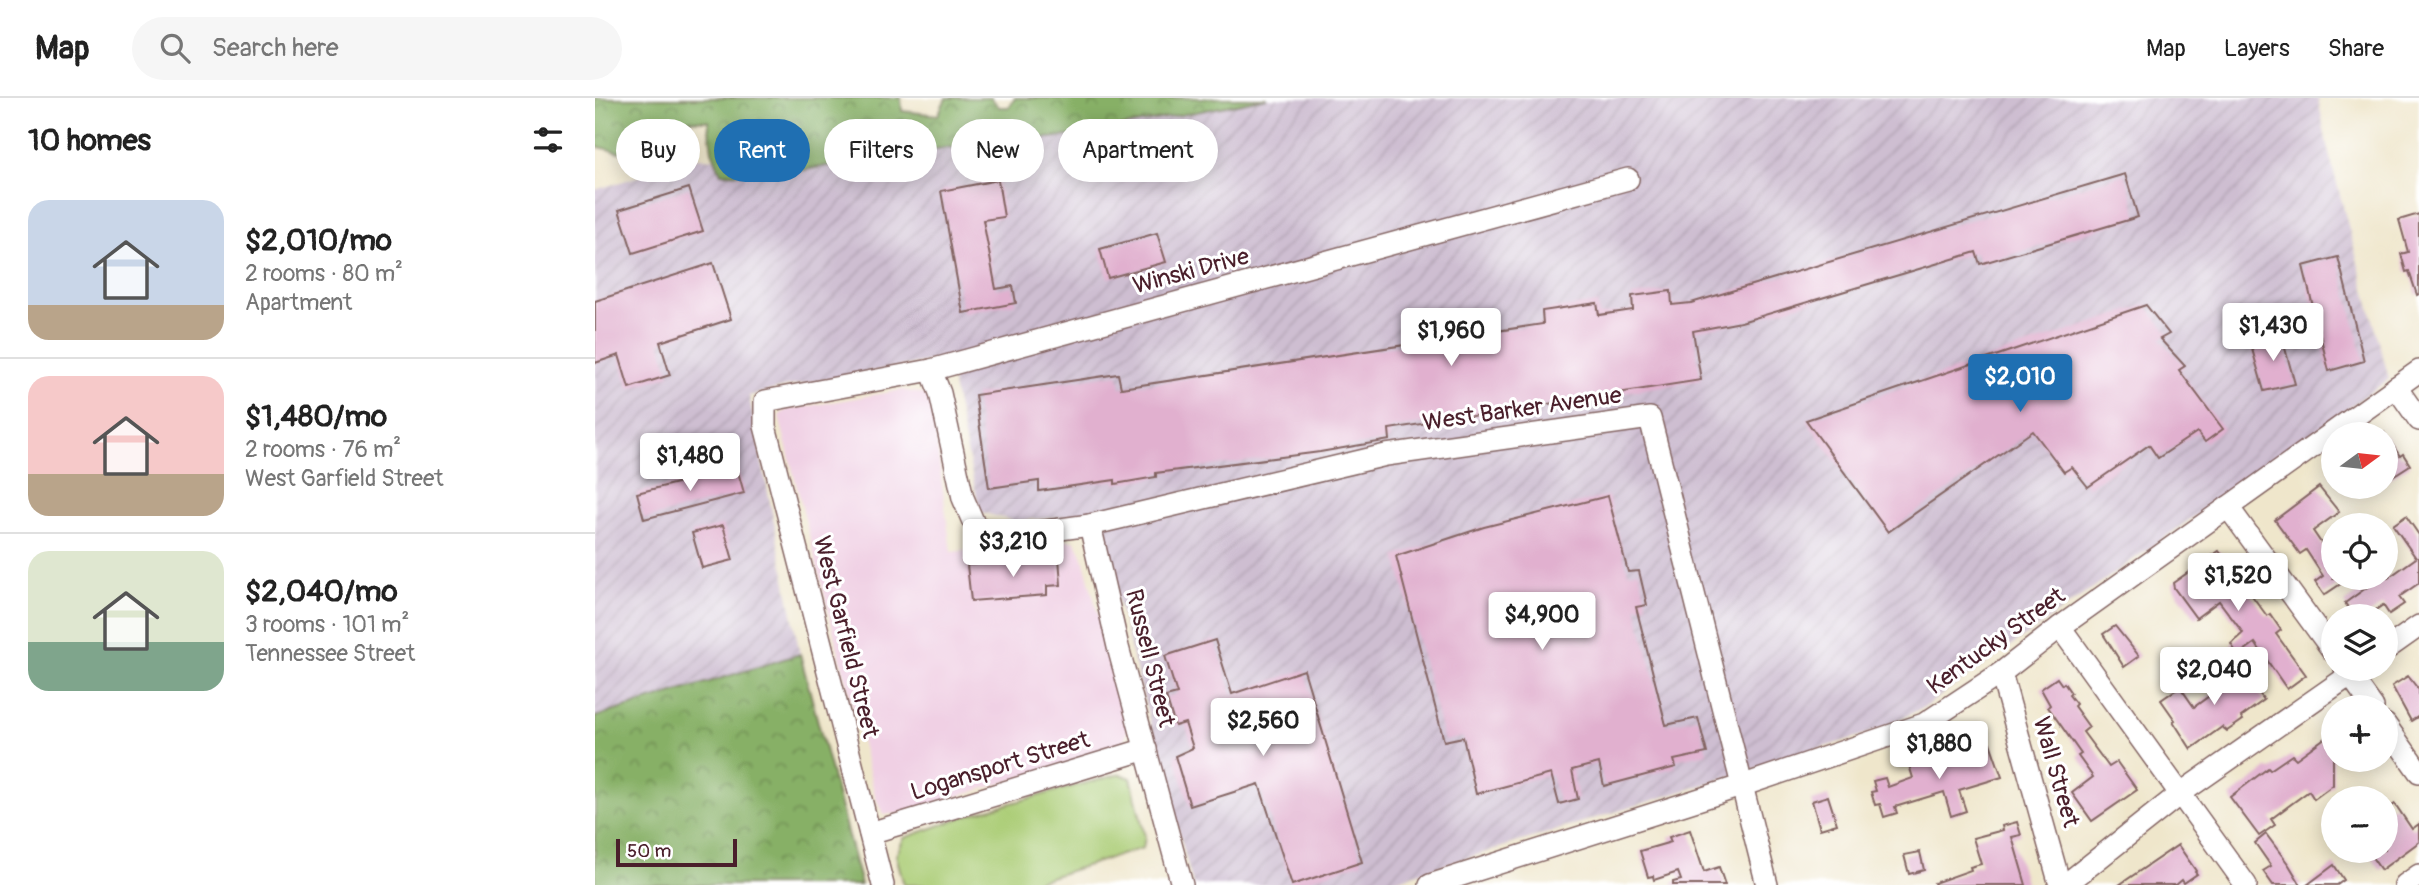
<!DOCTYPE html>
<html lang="en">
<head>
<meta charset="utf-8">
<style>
  :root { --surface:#fff; --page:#f6f6f6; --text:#222; --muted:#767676; --line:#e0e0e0; --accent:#1f6fb2 }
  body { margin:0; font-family:Pangolin,sans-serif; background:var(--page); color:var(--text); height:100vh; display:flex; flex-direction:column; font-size:26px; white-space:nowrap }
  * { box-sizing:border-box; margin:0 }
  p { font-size:23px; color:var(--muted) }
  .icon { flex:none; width:38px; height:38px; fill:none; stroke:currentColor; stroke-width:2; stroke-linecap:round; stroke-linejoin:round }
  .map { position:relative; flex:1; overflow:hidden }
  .sheet { display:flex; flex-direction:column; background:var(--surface); width:595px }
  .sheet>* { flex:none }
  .hud { position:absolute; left:21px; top:21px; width:665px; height:63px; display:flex; gap:14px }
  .needle { width:46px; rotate:75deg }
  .buttons { position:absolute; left:1726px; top:324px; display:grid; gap:14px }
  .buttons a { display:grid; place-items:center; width:77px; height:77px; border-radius:50%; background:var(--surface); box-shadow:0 4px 18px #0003; font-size:35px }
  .scale { position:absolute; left:21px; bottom:18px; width:121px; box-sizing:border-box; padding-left:7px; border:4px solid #4a1f2b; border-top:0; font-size:19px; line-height:24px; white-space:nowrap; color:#4a1f2b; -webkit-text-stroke:5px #fff; paint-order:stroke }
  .price { position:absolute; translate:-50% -60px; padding:0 16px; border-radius:7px; background:#fff; color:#222; font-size:23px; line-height:46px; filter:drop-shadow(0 2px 4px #0008) }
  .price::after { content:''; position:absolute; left:50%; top:42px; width:21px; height:16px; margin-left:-10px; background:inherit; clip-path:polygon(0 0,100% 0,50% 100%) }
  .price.on { background:var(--accent); color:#fff }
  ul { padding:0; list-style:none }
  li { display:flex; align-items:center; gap:21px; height:175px; padding:0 28px }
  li+li { border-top:2px solid var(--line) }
  li span { display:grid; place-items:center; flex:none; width:196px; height:140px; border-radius:21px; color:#555 }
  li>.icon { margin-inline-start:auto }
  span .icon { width:84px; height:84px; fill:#fffc; stroke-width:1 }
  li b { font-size:30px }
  h2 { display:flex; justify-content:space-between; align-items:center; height:84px; padding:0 28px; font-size:30px }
  .pill { padding:0 24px; border-radius:32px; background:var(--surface); box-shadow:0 4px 18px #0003; font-size:24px; line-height:63px }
  .pill.on { background:var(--accent); color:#fff }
  header { display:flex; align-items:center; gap:42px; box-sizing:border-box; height:98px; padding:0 35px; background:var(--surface); border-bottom:2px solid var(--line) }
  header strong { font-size:33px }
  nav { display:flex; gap:38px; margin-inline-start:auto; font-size:24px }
  .search { width:490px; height:63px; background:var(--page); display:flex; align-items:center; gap:18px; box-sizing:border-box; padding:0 24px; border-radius:38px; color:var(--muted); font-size:26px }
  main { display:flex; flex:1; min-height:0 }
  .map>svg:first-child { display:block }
</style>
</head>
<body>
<header>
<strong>Map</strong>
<div class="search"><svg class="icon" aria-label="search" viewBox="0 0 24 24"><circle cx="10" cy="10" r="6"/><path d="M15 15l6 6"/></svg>Search here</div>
<nav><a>Map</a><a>Layers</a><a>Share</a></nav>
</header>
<main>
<section class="sheet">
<h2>10 homes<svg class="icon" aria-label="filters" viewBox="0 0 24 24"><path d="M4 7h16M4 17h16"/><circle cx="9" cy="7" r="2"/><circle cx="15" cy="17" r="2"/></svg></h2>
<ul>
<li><span style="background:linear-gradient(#c9d6e8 75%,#b9a48a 0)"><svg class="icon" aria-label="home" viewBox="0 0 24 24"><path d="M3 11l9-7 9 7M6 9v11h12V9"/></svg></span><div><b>$2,010/mo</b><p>2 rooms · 80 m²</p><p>Apartment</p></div></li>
<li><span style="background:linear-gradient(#f6c9c9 70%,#b9a48a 0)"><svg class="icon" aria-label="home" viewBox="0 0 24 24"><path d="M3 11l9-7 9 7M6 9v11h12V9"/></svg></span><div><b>$1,480/mo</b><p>2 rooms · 76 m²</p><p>West Garfield Street</p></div></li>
<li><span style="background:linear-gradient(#dfe7d0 65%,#7fa58c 0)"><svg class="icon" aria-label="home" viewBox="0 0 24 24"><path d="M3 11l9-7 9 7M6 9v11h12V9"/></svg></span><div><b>$2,040/mo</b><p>3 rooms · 101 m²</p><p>Tennessee Street</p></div></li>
</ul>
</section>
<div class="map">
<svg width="1824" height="787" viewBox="0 0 1824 787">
  <defs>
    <pattern id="industrial-furrows" width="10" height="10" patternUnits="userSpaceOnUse" patternTransform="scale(1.75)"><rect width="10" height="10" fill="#cebed1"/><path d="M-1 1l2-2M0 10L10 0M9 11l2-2" fill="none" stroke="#b2a3b4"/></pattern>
    <pattern id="forest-crowns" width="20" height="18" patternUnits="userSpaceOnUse" patternTransform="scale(1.75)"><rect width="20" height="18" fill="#87b066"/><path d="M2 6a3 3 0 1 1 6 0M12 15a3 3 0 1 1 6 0" fill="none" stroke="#708f54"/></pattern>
  </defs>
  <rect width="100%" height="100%" fill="#fff"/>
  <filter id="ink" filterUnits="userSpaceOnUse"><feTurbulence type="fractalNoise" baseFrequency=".0143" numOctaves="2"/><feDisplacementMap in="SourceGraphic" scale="14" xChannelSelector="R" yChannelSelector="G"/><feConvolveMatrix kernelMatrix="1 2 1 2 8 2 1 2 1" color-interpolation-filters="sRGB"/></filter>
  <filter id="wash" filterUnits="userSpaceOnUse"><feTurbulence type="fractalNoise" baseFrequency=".00686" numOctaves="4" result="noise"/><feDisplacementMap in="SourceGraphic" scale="28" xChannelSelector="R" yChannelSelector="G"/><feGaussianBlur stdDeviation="1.57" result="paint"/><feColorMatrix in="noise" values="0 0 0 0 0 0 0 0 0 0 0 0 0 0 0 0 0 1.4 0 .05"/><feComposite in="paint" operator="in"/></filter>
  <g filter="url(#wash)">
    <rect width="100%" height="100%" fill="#efe6cb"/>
    <path fill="#f0d0e4" d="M 307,292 L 328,296 L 334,302 L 338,318 L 356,454 L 472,442 L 481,444 L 487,456 L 533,630 L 529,642 L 517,652 L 303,716 L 289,716 L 281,701 L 184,318 L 191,312 Z"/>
    <path fill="url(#industrial-furrows)" d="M 616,0 L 1723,0 L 1733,52 L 1794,281 L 1331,608 L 1281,633 L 785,787 L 598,787 L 500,416 L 419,423 L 385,414 L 356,278 L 336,263 L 190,289 L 154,298 L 205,556 L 0,619 L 0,92 L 102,60 L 218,64 Z"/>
    <path fill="#aacc74" stroke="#7a7650" stroke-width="2" d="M 525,676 L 536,680 L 550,739 L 548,750 L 430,787 L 309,787 L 301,757 L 309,740 L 379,715 Z"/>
    <g fill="url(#forest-crowns)" stroke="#686848" stroke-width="2">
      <path d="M 0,0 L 306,0 L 307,13 L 343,17 L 351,0 L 396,0 L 404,9 L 414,9 L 420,0 L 672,0 L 485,37 L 310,54 L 187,76 L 126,75 L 117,53 L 113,23 L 83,22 L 64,50 L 32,56 L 0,48 Z"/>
      <path d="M 205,556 L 266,787 L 0,787 L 0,619 Z"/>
    </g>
    <g id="blocks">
      <g fill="#e1b0cf">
        <path d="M 1530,76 L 1543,119 L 1385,166 L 1381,154 L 1146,224 L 1098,233 L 1106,282 L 794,331 L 795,342 L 725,354 L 561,375 L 561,379 L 520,386 L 520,382 L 444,393 L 444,383 L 394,390 L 380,297 L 523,276 L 526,290 L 948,226 L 947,213 L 1002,205 L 1004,217 L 1038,212 L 1037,198 L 1076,193 L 1077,207 L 1096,205 Z"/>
        <path d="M 403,82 L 409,119 L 388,122 L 401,191 L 418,188 L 421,205 L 368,215 L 346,93 Z"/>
        <path d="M 94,90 L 108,133 L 38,155 L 24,112 Z"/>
        <path d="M 1824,116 L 1824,196 L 1822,197 L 1814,173 L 1811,174 L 1806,156 L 1813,154 L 1804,122 Z"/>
        <path d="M 562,135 L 571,164 L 513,180 L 505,151 Z"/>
        <path d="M 1743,159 L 1769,263 L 1734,273 L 1708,168 Z"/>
        <path d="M 118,165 L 136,221 L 65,244 L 75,277 L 34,290 L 24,257 L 0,265 L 0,203 Z"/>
        <path d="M 1551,207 L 1574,236 L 1565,241 L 1590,268 L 1584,272 L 1628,331 L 1610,344 L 1602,334 L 1563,360 L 1554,347 L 1493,389 L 1477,369 L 1469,374 L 1438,333 L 1293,434 L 1211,322 Z"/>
        <path d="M 1686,236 L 1700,286 L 1669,293 L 1655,244 Z"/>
        <path d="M 1790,336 L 1805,358 L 1808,356 L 1815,367 L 1790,383 Z"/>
        <path d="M 142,370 L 149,395 L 49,421 L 42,395 Z"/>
        <path d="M 1724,389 L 1744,414 L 1718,433 L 1735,458 L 1730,461 L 1738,472 L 1738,480 L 1743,480 L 1747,485 L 1729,497 L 1720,484 L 1728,478 L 1711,452 L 1705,456 L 1680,422 Z"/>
        <path d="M 1013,398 L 1033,474 L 1044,473 L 1052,507 L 1041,509 L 1071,627 L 1103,620 L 1112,655 L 1079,662 L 1081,669 L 1009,688 L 1004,665 L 977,672 L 983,701 L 964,706 L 956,676 L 881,696 L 868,639 L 849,643 L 801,458 L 889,429 Z"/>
        <path d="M 1811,418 L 1824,437 L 1824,485 L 1804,499 L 1809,506 L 1794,516 L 1788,507 L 1772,518 L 1759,518 L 1750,505 L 1778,485 L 1775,480 L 1793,480 L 1821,460 L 1798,427 Z"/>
        <path d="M 128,427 L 138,462 L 107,470 L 97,435 Z"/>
        <path d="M 1624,453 L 1672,518 L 1675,516 L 1686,532 L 1681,536 L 1711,577 L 1692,591 L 1660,545 L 1643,557 L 1636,546 L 1648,535 L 1624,503 L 1601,520 L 1579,490 L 1578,485 Z"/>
        <path d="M 464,459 L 466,487 L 452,488 L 452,497 L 376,503 L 372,467 Z"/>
        <path d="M 1520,528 L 1544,558 L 1529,569 L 1508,536 Z"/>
        <path d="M 620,542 L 637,596 L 709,572 L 767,764 L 697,787 L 664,686 L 595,708 L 580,658 L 598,650 L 590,625 L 580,628 L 571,599 L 582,596 L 570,558 Z"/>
        <path d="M 1642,564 L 1669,602 L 1646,619 L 1648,622 L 1632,633 L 1627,629 L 1596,651 L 1578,623 L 1580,622 L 1566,602 L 1585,589 L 1599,609 L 1625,590 L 1618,581 Z"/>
        <path d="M 1813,578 L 1824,592 L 1824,618 L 1816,623 L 1797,588 Z"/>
        <path d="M 1462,580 L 1467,587 L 1469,585 L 1476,595 L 1474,597 L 1481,606 L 1479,608 L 1494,629 L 1488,634 L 1514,669 L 1522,664 L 1542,692 L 1497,723 L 1477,695 L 1498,679 L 1483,658 L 1486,656 L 1453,609 L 1455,607 L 1446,591 Z"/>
        <path d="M 1738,634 L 1738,687 L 1719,701 L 1714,693 L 1676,721 L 1680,727 L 1664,738 L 1635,699 L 1673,670 L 1675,672 L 1697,657 L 1701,661 Z"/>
        <path d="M 1395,645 L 1407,679 L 1364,692 L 1371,713 L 1356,718 L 1349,694 L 1300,709 L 1302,715 L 1289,719 L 1285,706 L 1280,707 L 1276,694 L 1281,693 L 1278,683 L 1290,680 L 1293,689 L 1318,680 L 1313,664 L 1329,660 L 1332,668 L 1382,652 L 1381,650 Z"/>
        <path d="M 1233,698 L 1242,726 L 1225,731 L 1217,703 Z"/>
        <path d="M 1800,706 L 1817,731 L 1824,726 L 1824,744 L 1786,772 L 1772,752 L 1790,752 L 1790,713 Z"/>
        <path d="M 1422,724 L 1426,737 L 1417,739 L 1431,787 L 1340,787 L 1339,785 L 1376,772 L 1375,769 L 1386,766 L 1378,740 L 1408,732 L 1407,728 Z"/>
        <path d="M 1095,732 L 1109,774 L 1124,769 L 1130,787 L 1078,787 L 1078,784 L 1086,782 L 1083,774 L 1059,782 L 1058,778 L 1053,779 L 1045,753 L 1076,744 L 1074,739 Z"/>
        <path d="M 1671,736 L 1694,767 L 1706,787 L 1678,787 L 1668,773 L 1676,768 L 1660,745 Z"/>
        <path d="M 1583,747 L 1601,773 L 1600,774 L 1602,776 L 1589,785 L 1587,782 L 1581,787 L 1524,787 Z"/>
        <path d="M 1325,754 L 1329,772 L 1314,776 L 1309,757 Z"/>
        <path d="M 1739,767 L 1749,782 L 1742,787 L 1712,787 Z"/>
      </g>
    </g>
  </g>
  <g filter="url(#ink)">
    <use href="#blocks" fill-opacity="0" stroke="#846563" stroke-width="2"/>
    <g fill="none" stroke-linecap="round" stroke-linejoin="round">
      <g stroke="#846563" stroke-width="24">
        <g id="minor">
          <path d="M 336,272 L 345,295 L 368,400 L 380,428 L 399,440 L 495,427 L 791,357 L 1055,320 L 1172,787"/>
          <path d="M 1801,289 L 1824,322"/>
          <path d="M 1633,409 L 1738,553"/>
          <path d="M 495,427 L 523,549 L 587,787"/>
          <path d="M 1465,529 L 1651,787"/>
          <path d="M 1790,552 L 1824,528"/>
          <path d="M 1750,570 L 1778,609"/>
          <path d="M 1406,575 L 1465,787"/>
          <path d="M 1790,626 L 1824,674"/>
          <path d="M 275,735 L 551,651"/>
          <path d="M 288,787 L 170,328 L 170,303 L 336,272 L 1033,81"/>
          <path d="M 835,787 L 1146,688 L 1329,626 L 1406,575 L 1465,529 L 1824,273"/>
          <path d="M 1470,787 L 1586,695 L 1765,570"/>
          <path d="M 1810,787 L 1824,777"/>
        </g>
      </g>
      <use href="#minor" stroke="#fff" stroke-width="21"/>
    </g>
  </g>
  <g text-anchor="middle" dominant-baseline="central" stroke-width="6" stroke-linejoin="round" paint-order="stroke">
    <g font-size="24" fill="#4a1f2b" stroke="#fff">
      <text transform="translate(596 173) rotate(-15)">Winski Drive</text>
      <text transform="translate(927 311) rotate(-8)">West Barker Avenue</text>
      <text transform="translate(251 539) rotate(76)">West Garfield Street</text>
      <text transform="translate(1401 543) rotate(-36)">Kentucky Street</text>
      <text transform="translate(555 560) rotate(76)">Russell Street</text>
      <text transform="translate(405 668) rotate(-17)">Logansport Street</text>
      <text transform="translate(1461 674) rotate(74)">Wall Street</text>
    </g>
  </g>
</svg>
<div class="buttons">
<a><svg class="needle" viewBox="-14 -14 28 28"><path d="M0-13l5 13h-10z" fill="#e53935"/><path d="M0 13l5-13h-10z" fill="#767676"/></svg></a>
<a><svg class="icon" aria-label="locate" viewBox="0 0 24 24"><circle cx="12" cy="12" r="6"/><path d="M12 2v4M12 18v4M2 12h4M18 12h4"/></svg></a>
<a><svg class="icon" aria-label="layers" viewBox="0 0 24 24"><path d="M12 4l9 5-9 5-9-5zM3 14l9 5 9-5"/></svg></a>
<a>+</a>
<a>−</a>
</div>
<div class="scale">50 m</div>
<b class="price" style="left:1678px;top:265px">$1,430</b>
<b class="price" style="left:856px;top:270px">$1,960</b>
<b class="price on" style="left:1425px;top:316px">$2,010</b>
<b class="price" style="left:95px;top:395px">$1,480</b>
<b class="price" style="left:418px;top:481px">$3,210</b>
<b class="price" style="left:1643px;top:515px">$1,520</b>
<b class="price" style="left:947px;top:554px">$4,900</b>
<b class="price" style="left:1619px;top:609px">$2,040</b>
<b class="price" style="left:668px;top:660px">$2,560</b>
<b class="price" style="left:1344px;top:683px">$1,880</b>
<div class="hud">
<a class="pill">Buy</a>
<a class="pill on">Rent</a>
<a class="pill">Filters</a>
<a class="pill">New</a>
<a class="pill">Apartment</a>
</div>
</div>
</main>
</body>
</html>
